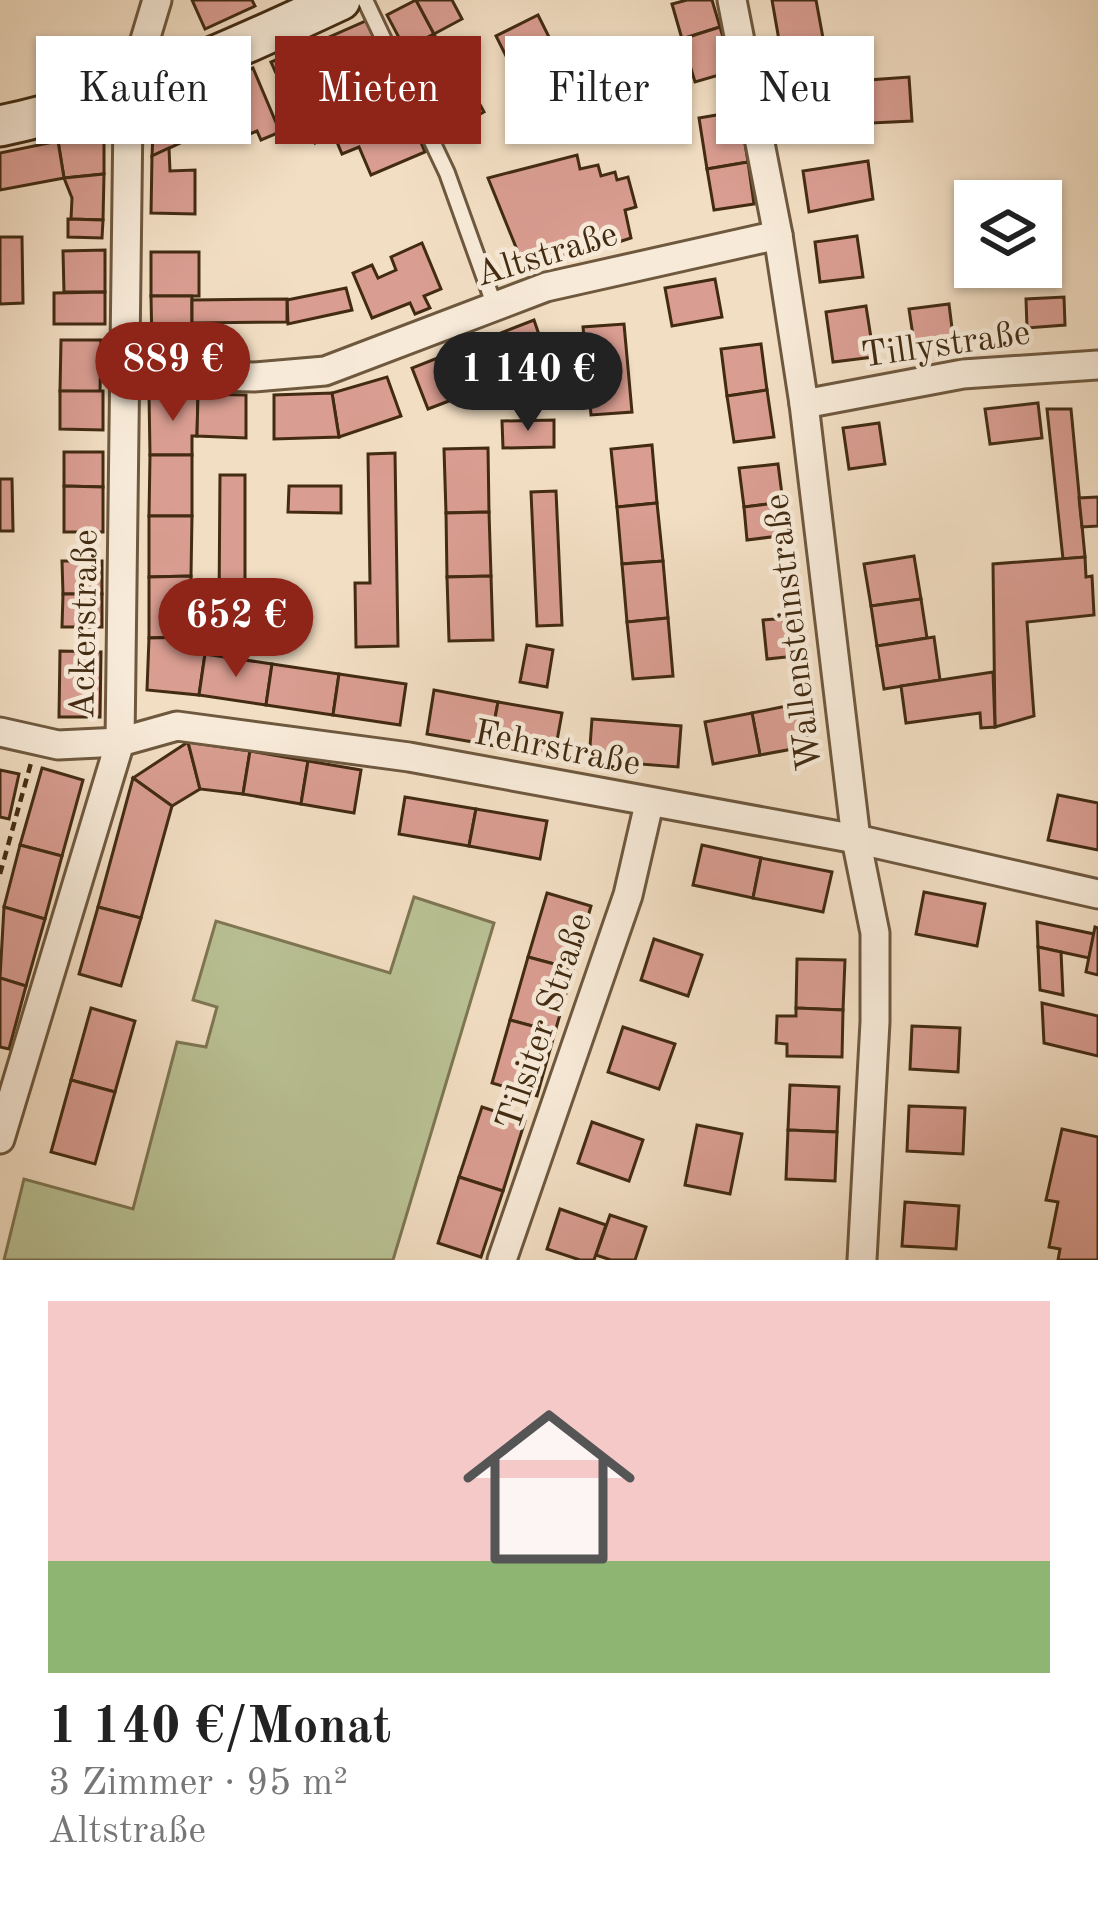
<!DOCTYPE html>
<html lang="de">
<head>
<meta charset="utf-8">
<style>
  :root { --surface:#fff; --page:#f2f2f2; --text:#222; --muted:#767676; --accent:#8f2418 }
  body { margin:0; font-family:"Old Standard TT",serif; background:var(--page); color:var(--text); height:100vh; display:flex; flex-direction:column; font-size:45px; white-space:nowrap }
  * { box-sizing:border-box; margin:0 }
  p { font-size:39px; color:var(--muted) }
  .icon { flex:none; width:66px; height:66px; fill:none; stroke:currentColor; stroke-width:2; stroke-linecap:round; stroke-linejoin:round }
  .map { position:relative; height:1260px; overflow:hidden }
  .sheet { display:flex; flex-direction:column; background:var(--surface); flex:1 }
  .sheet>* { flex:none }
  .hud { position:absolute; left:36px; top:36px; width:1026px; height:108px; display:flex; gap:24px }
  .buttons { position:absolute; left:954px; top:180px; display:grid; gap:24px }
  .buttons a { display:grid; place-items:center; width:108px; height:108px; border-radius:0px; background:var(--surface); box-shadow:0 3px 9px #0004; font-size:60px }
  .price { position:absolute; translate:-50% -102px; padding:0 27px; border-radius:42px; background:var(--accent); color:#fff; font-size:39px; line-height:78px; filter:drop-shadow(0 3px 6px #0008) }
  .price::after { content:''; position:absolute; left:50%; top:72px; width:36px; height:27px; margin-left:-18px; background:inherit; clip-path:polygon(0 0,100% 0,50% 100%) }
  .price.on { background:#222; color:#fff }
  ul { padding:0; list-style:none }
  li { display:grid; align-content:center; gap:24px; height:636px; padding:0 48px }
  li span { display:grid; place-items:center; height:372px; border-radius:0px; color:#555 }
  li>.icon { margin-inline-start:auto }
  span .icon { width:216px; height:216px; fill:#fffc; stroke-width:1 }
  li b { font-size:51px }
  .chip { padding:0 42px; border-radius:0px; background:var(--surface); box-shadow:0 3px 9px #0004; font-size:42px; line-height:108px }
  .chip.on { background:var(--accent); color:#fff }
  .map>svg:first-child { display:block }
</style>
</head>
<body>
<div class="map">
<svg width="1098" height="1260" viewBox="0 0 1098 1260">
  <rect width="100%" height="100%" fill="#f2dec3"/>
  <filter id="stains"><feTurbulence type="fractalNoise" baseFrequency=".00167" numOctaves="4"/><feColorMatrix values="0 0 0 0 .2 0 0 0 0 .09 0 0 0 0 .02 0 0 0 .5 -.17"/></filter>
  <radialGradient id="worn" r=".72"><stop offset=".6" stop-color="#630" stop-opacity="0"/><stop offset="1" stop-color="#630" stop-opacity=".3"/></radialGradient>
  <path fill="#b9c194" stroke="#7e7653" stroke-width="3" d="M 414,897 L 494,923 L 393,1260 L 4,1260 L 24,1179 L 133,1209 L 177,1042 L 206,1047 L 217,1007 L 193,1000 L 216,921 L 390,973 Z"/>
  <g fill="#d99d91" stroke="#422b12" stroke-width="3">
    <path d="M 192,0 L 252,0 L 255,6 L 205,29 Z"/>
    <path d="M 416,0 L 434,34 L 405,49 L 387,15 Z"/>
    <path d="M 416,0 L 452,0 L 462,19 L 434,34 Z"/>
    <path d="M 687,0 L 712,0 L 720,27 L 682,39 L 672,4 Z"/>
    <path d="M 772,0 L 816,0 L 823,38 L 780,46 Z"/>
    <path d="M 538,15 L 555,49 L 513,70 L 496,36 Z"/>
    <path d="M 368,20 L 383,54 L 317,83 L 302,49 Z"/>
    <path d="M 720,27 L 733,71 L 695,82 L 682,39 Z"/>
    <path d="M 434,34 L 459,81 L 431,96 L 405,49 Z"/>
    <path d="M 302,49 L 316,79 L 285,93 L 271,62 Z"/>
    <path d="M 383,54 L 425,152 L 371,175 L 359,147 L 342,154 L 334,135 L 315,143 L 292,90 Z"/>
    <path d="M 253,68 L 280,132 L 261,140 L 257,131 L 245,136 L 222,81 Z"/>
    <path d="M 465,77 L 484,112 L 444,134 L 425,99 Z"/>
    <path d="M 909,77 L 912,121 L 872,123 L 869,80 Z"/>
    <path d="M 222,81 L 237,118 L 191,138 L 174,102 Z"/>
    <path d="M 810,81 L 811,88 L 830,85 L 837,131 L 798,137 L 791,84 Z"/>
    <path d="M 174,102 L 191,138 L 152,156 L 154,111 Z"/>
    <path d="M 740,111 L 748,162 L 707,169 L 699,118 Z"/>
    <path d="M 95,133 L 104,140 L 104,174 L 64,178 L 58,141 Z"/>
    <path d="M 58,141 L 64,178 L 0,190 L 0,153 Z"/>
    <path d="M 169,148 L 170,171 L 195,170 L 195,214 L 151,213 L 152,156 Z"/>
    <path d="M 577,155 L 580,169 L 598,165 L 601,176 L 615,172 L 617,180 L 628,177 L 636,207 L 625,210 L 631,238 L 526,272 L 488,178 Z"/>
    <path d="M 868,161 L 873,199 L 809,212 L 803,171 Z"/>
    <path d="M 748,162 L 754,204 L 714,210 L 707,169 Z"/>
    <path d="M 104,174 L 103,220 L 71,219 L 72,198 L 64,178 Z"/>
    <path d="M 68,219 L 103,220 L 102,238 L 68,237 Z"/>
    <path d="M 857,236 L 863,277 L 820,282 L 815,242 Z"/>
    <path d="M 0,237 L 22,237 L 23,303 L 0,304 Z"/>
    <path d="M 422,243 L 441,289 L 424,296 L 430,308 L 415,314 L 410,303 L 372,318 L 353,273 L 372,265 L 378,278 L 396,270 L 391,257 Z"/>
    <path d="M 105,250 L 105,292 L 64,292 L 63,251 Z"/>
    <rect x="151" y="252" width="48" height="44"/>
    <path d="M 715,279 L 722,317 L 672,326 L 665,288 Z"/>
    <path d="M 346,288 L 352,310 L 288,324 L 287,300 Z"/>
    <path d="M 105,292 L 105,324 L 54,324 L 54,293 Z"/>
    <path d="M 151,296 L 192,296 L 192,348 L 152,348 Z"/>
    <path d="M 1064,297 L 1065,325 L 1027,328 L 1026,299 Z"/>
    <path d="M 287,299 L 287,322 L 192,323 L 192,300 Z"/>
    <path d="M 949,304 L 954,344 L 915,349 L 909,309 Z"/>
    <path d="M 866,306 L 874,357 L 833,362 L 826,312 Z"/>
    <path d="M 534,320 L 549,364 L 488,386 L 473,344 Z"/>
    <path d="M 624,324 L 632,412 L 591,415 L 583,327 Z"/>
    <path d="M 61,340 L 101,340 L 100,392 L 60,391 Z"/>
    <path d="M 473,344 L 488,386 L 428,409 L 412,368 Z"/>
    <path d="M 761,344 L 767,390 L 727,396 L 721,349 Z"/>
    <path d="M 387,377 L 401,416 L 339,437 L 332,393 Z"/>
    <path d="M 767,390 L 774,437 L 734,442 L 727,396 Z"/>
    <path d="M 60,391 L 103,391 L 103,430 L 60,429 Z"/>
    <path d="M 332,393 L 339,437 L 274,439 L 274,395 Z"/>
    <path d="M 149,394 L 198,394 L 197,436 L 192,436 L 192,455 L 150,455 Z"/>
    <path d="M 198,394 L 246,395 L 246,438 L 197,436 Z"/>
    <path d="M 1038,403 L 1042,438 L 990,444 L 985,409 Z"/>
    <path d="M 1047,409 L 1071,409 L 1085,557 L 1063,559 Z"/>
    <path d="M 554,420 L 554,447 L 503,448 L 502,421 Z"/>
    <path d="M 879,423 L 885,464 L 849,469 L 843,428 Z"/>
    <path d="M 652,445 L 657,503 L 617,507 L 611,449 Z"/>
    <path d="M 488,448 L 489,512 L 446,513 L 444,449 Z"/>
    <path d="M 64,452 L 103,452 L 103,487 L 64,486 Z"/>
    <path d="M 395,453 L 398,646 L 356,647 L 355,583 L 370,583 L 368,454 Z"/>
    <path d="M 150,455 L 192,455 L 192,516 L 149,516 Z"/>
    <path d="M 778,464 L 783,502 L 744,507 L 739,468 Z"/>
    <path d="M 220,475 L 245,475 L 245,608 L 219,608 Z"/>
    <path d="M 0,479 L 12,479 L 13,531 L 0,531 Z"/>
    <path d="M 64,486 L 103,487 L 103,532 L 64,532 Z"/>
    <path d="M 289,486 L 341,486 L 341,513 L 288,512 Z"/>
    <path d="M 556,491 L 562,625 L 537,626 L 531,492 Z"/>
    <path d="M 1098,497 L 1098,526 L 1082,527 L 1079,498 Z"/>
    <path d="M 783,502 L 787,535 L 747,540 L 744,507 Z"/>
    <path d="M 657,503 L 663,561 L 622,564 L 617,507 Z"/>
    <path d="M 489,512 L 491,576 L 447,577 L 446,513 Z"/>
    <path d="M 149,516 L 192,516 L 191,576 L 149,577 Z"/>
    <path d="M 914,556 L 921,599 L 871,606 L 864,564 Z"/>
    <path d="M 1085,557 L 1086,577 L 1092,576 L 1094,615 L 1027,622 L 1034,716 L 995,727 L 993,564 Z"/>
    <path d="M 62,561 L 102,561 L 102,594 L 63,594 Z"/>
    <path d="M 663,561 L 668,618 L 627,622 L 622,564 Z"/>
    <path d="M 191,576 L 191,637 L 149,638 L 149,577 Z"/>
    <path d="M 491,576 L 493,640 L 449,641 L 447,577 Z"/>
    <path d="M 63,594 L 102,594 L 102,627 L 62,627 Z"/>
    <path d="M 921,599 L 927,638 L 877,646 L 871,606 Z"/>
    <path d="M 801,617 L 805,655 L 767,659 L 763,620 Z"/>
    <path d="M 668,618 L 673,676 L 633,679 L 627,622 Z"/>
    <path d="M 191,637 L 192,652 L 205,654 L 199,695 L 147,690 L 149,638 Z"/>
    <path d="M 934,637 L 940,680 L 884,689 L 877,646 Z"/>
    <path d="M 527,645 L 553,650 L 547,687 L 520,682 Z"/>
    <path d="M 60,651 L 101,652 L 100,717 L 59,717 Z"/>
    <path d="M 205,654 L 272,664 L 266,705 L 199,695 Z"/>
    <path d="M 272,664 L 339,674 L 333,715 L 266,705 Z"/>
    <path d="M 993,672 L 995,727 L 981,728 L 980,713 L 906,723 L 901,686 Z"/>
    <path d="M 339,674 L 406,684 L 400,725 L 333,715 Z"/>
    <path d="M 434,690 L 498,702 L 490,745 L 427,734 Z"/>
    <path d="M 498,702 L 562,713 L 554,757 L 490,745 Z"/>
    <path d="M 801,703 L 809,746 L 760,755 L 752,713 Z"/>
    <path d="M 752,713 L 760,755 L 713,764 L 705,722 Z"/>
    <path d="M 592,719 L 681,726 L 678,767 L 589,760 Z"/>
    <path d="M 188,742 L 200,789 L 172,806 L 133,778 Z"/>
    <path d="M 188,742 L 250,751 L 243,794 L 200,789 Z"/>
    <path d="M 250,751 L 308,761 L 301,804 L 243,794 Z"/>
    <path d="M 308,761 L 361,770 L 354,813 L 301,804 Z"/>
    <path d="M 42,768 L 83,780 L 62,856 L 20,845 Z"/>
    <path d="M 0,770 L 19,774 L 9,819 L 0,817 Z"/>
    <path d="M 133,778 L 172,806 L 141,918 L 98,907 Z"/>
    <path d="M 1058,795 L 1098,803 L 1098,850 L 1048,840 Z"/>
    <path d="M 405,797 L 476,809 L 469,846 L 399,834 Z"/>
    <path d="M 476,809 L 547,821 L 540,859 L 469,846 Z"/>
    <path d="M 20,845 L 62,856 L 45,919 L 4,907 Z"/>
    <path d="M 702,845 L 761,858 L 753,898 L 693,885 Z"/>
    <path d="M 761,858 L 832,872 L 823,912 L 753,898 Z"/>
    <path d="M 924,892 L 985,904 L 977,946 L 916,934 Z"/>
    <path d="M 547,893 L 591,906 L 573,969 L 528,957 Z"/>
    <path d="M 4,907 L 45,919 L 26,986 L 0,978 Z"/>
    <path d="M 98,907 L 141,918 L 121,986 L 79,974 Z"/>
    <path d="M 1037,922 L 1094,934 L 1089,958 L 1038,947 Z"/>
    <path d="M 1095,927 L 1098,928 L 1098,975 L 1086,972 Z"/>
    <path d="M 654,939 L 702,955 L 688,996 L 641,980 Z"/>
    <path d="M 1038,947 L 1061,952 L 1063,995 L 1040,990 Z"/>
    <path d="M 528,957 L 573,969 L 555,1032 L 510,1020 Z"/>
    <path d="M 797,959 L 845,960 L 843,1010 L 796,1008 Z"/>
    <path d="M 0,978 L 26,986 L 9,1049 L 0,1047 Z"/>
    <path d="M 1042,1003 L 1098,1016 L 1098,1056 L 1044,1043 Z"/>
    <path d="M 91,1008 L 135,1021 L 115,1092 L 71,1080 Z"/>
    <path d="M 796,1008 L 843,1010 L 842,1057 L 787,1056 L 787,1044 L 776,1043 L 777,1016 L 796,1016 Z"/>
    <path d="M 510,1020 L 555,1032 L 537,1096 L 492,1083 Z"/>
    <path d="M 912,1026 L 960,1028 L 958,1072 L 910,1069 Z"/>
    <path d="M 623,1027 L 675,1044 L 659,1089 L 608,1072 Z"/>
    <path d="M 71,1080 L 115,1092 L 95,1164 L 51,1152 Z"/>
    <path d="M 790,1085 L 839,1087 L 837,1132 L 788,1130 Z"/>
    <path d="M 909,1106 L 965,1108 L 963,1154 L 907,1151 Z"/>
    <path d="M 482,1107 L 525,1121 L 503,1191 L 459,1177 Z"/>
    <path d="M 592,1122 L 643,1140 L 629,1181 L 578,1163 Z"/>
    <path d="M 697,1125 L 742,1134 L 730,1194 L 685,1185 Z"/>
    <path d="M 1062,1129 L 1098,1137 L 1098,1260 L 1058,1260 L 1060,1249 L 1049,1247 L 1058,1202 L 1046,1200 Z"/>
    <path d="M 788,1130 L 837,1132 L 835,1181 L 786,1179 Z"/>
    <path d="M 459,1177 L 503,1191 L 481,1257 L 438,1243 Z"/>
    <path d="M 905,1202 L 959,1206 L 956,1249 L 902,1246 Z"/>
    <path d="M 560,1209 L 606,1225 L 594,1260 L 580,1260 L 547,1249 Z"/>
    <path d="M 610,1215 L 646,1227 L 635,1260 L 611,1260 L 596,1255 Z"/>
  </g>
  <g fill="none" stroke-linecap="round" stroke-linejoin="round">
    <g stroke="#6e583e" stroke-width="20">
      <path id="service" d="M 365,0 L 447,173 L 495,307"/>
    </g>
    <g stroke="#6e583e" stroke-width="33">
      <g id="minor">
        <path d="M 732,0 L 778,235 L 804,404 L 856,839 L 875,933 L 875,1022 L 862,1260"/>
        <path d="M 127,374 L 254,377 L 325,371 L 546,287 L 778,235"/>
        <path d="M 804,404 L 963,374 L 1098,365"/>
        <path d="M 0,732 L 58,745 L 120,742 L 177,726 L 409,757 L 856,839 L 1098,894"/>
        <path d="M 0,1139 L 120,742 L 128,115 L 129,93 L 157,0"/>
        <path d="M 502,1260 L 628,895 L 649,804"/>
      </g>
    </g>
    <g stroke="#422b12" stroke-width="45">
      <path id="secondary" d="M 0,126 C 123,100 227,53 340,0"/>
    </g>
    <path stroke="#422b12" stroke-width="4.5" stroke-dasharray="9 6" stroke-linecap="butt" d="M 0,874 L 31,763"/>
    <use href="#service" stroke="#f7ead8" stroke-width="14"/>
    <use href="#minor" stroke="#f7ead8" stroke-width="27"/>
    <use href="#secondary" stroke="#f7ead8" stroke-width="39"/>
  </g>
  <g text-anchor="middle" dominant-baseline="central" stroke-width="9" stroke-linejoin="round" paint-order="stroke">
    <g font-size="36" fill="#422b12" stroke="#f7ead8">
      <text transform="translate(547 256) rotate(-17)">Altstraße</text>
      <text transform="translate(946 346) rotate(-8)">Tillystraße</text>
      <text transform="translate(86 624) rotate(-89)">Ackerstraße</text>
      <text transform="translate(795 632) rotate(-97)">Wallensteinstraße</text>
      <text transform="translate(557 750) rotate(11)">Fehrstraße</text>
      <text transform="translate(546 1022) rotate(-71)">Tilsiter Straße</text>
    </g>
  </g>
  <rect width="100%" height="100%" filter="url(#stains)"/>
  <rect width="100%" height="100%" fill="url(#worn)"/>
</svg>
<div class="buttons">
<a><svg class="icon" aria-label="layers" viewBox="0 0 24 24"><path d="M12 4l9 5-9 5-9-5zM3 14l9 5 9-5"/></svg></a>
</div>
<b class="price" style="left:173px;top:424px">889 €</b>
<b class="price on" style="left:528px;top:434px">1 140 €</b>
<b class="price" style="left:236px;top:680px">652 €</b>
<div class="hud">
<a class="chip">Kaufen</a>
<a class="chip on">Mieten</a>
<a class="chip">Filter</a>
<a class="chip">Neu</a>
</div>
</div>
<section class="sheet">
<ul>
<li><span style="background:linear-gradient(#f6c9c9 70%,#8fb573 0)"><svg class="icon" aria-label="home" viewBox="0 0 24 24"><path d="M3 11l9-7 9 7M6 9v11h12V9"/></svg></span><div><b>1 140 €/Monat</b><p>3 Zimmer · 95 m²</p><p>Altstraße</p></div></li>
</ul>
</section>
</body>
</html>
